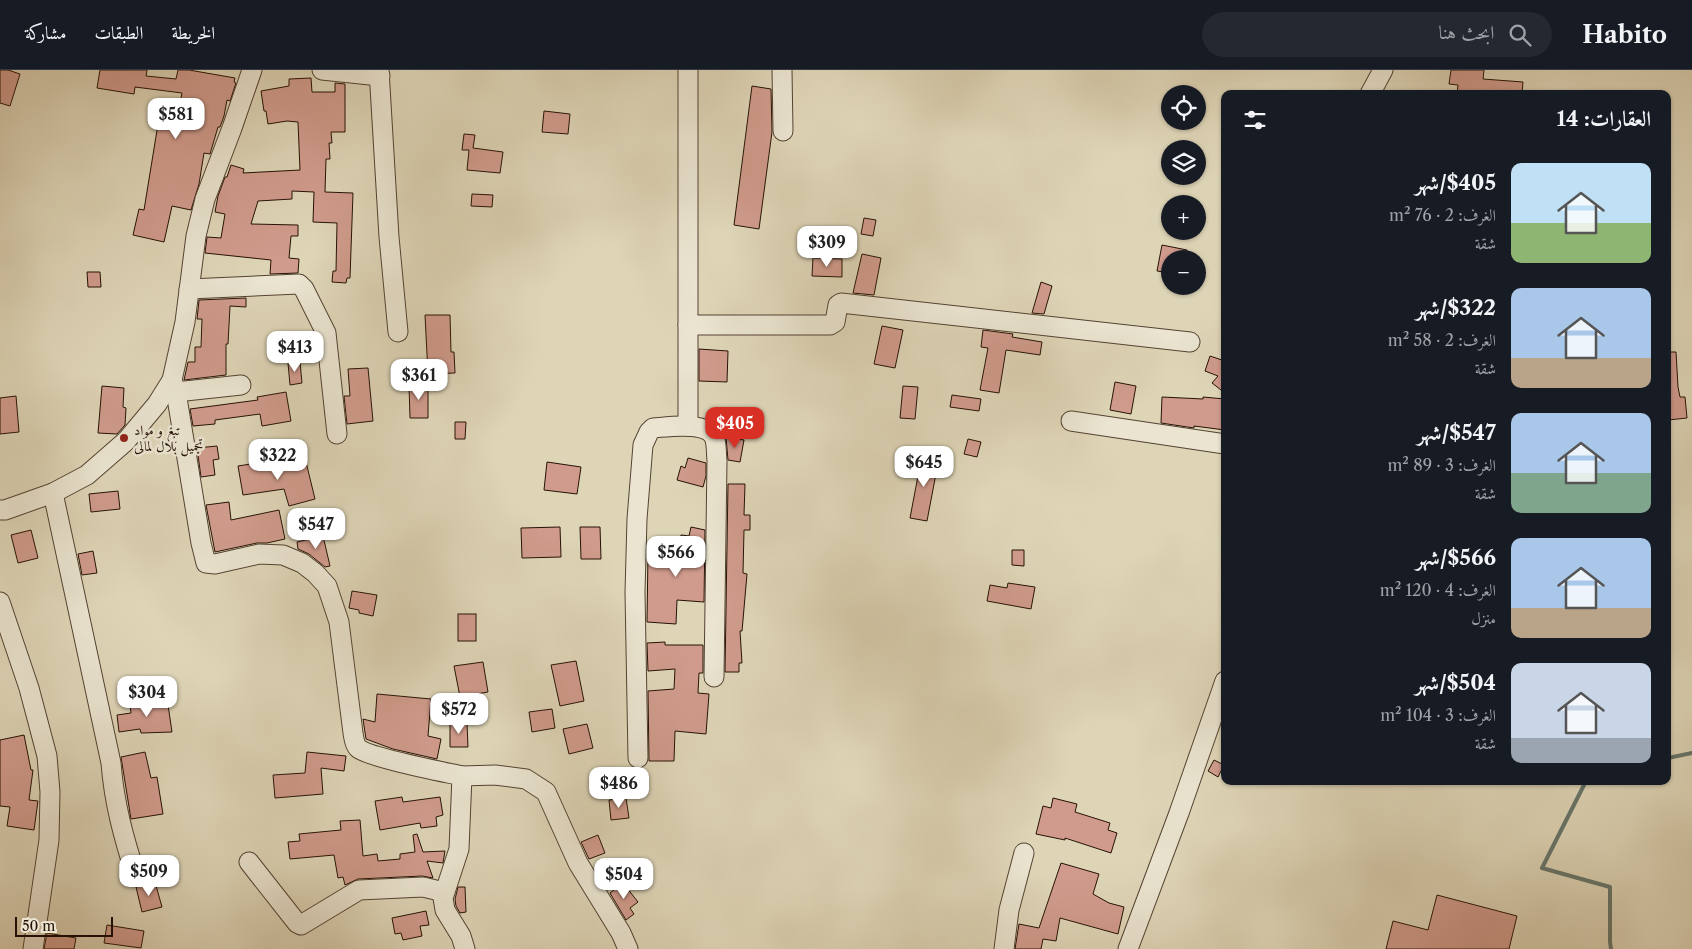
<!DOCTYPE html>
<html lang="ar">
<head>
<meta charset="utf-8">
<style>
  :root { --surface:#171b24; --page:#242831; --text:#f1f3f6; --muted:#9ea1a6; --line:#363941; --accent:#d93025 }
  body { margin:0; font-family:"Libre Caslon Text",Amiri,serif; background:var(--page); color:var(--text); direction:rtl; height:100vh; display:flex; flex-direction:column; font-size:19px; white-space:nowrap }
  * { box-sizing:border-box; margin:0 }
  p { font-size:16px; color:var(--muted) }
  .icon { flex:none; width:28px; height:28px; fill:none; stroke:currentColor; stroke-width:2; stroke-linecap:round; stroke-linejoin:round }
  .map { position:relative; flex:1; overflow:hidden; direction:ltr }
  .drawer { position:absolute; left:1221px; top:20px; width:450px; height:695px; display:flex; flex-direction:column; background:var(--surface); border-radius:10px; box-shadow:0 1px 4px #0004; direction:rtl }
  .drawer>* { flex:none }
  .controls { position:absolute; left:1161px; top:15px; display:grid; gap:10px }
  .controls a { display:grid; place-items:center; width:45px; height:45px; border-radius:50%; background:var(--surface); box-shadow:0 1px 4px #0004; font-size:25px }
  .scale { position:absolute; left:15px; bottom:12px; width:98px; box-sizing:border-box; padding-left:5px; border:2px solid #261205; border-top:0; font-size:14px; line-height:18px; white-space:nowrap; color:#261205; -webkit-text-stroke:4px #eae4d0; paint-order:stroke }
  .price { position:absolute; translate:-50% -42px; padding:0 11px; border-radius:10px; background:#fff; color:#222; font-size:16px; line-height:32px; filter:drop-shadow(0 1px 2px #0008) }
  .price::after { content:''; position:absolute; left:50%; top:30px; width:15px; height:11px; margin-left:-8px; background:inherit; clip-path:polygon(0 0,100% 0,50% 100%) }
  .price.active { background:var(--accent); color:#fff }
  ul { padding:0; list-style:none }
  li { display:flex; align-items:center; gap:15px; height:125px; padding:0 20px }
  li span { display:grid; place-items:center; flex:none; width:140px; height:100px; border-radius:10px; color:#555 }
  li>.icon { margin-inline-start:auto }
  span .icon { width:60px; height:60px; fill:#fffc; stroke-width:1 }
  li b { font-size:21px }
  h2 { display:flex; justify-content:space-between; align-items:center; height:60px; padding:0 20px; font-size:21px }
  header { display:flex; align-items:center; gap:30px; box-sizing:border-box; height:70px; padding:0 25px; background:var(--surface); border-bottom:1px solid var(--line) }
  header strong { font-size:24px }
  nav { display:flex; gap:28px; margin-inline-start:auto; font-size:18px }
  .search { width:350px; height:45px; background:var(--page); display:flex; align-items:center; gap:12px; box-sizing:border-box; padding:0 18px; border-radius:28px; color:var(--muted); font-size:19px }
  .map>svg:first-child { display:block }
</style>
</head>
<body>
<header>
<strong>Habito</strong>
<div class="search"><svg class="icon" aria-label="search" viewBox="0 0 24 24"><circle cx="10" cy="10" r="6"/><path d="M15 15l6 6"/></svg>ابحث هنا</div>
<nav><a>الخريطة</a><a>الطبقات</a><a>مشاركة</a></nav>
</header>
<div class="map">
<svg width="1692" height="879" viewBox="0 0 1692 879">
  <rect width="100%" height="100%" fill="#ded5b7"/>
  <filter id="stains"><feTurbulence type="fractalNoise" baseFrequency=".004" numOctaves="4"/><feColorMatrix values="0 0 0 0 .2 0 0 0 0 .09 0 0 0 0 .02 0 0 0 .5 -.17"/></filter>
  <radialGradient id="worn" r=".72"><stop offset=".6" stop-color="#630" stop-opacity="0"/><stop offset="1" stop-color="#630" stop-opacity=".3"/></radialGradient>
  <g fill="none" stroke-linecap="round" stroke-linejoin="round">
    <g stroke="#67766b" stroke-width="4">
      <path d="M 1668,688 L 1692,683"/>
      <path d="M 1586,711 L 1542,798 L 1610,817 L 1610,872 L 1611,879"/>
    </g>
  </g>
  <g fill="#d09b8c" stroke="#261205">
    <path d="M 0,0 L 8,0 L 20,4 L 10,36 L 0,33 Z"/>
    <path d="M 100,0 L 147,0 L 146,6 L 176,9 L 178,0 L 189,0 L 235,8 L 234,12 L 236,13 L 230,31 L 227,30 L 224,46 L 220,57 L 218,57 L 210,84 L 204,83 L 199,114 L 191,140 L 172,136 L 164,172 L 133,165 L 139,139 L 144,140 L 159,48 L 176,52 L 182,23 L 135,17 L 134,24 L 97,18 Z"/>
    <path d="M 1451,0 L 1484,0 L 1483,9 L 1523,12 L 1522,24 L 1457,24 L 1458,15 L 1449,14 Z"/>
    <path d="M 311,8 L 312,22 L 335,22 L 335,13 L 345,14 L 345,62 L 331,62 L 332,73 L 329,73 L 330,89 L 326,89 L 325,122 L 353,123 L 350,208 L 347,208 L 346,213 L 332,212 L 333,201 L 336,201 L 337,153 L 313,152 L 314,122 L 292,121 L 292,129 L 258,131 L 251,154 L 298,155 L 298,166 L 291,166 L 289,188 L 299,189 L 298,203 L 270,204 L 271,190 L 205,183 L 207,167 L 221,168 L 225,144 L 215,142 L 218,126 L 225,107 L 227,107 L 231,95 L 244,99 L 243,103 L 300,100 L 298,52 L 287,51 L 268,54 L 266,41 L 264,41 L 261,21 L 289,16 L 289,9 Z"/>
    <path d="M 752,16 L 771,19 L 772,62 L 759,159 L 734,155 Z"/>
    <path d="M 544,41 L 570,44 L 568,64 L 542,62 Z"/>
    <path d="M 464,64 L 475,65 L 473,78 L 503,82 L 500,103 L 467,100 L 469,80 L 462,80 Z"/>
    <path d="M 472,124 L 493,125 L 492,137 L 471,136 Z"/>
    <path d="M 864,148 L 876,150 L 873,166 L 861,164 Z"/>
    <path d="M 1162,175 L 1187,180 L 1186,189 L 1170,189 L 1170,203 L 1157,201 Z"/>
    <path d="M 862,184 L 881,188 L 874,225 L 853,223 Z"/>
    <path d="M 813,188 L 842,189 L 842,207 L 812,206 Z"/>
    <path d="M 87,202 L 100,202 L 101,217 L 88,217 Z"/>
    <path d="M 1041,212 L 1052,216 L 1044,244 L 1032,243 Z"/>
    <path d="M 246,228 L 246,237 L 230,236 L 228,274 L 226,274 L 226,305 L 184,310 L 188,292 L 195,292 L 195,277 L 201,277 L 202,249 L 197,249 L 199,230 Z"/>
    <path d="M 425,245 L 450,245 L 451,282 L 454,282 L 455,303 L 428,304 Z"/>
    <path d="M 882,256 L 903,260 L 895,298 L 874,294 Z"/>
    <path d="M 983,260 L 1013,264 L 1012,267 L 1042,272 L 1040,285 L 1006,280 L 999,323 L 980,320 L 988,278 L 981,277 Z"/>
    <path d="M 699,279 L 728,281 L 727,312 L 699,311 Z"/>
    <path d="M 1668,282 L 1676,282 L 1678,317 L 1680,327 L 1685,327 L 1687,348 L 1668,350 Z"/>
    <path d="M 1210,286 L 1225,291 L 1225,323 L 1212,313 L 1218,306 L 1205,301 Z"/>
    <path d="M 300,292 L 302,313 L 290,315 L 288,293 Z"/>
    <path d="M 368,298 L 373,351 L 347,354 L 344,326 L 350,326 L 348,299 Z"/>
    <path d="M 1115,312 L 1136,316 L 1131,344 L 1110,340 Z"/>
    <path d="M 409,315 L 428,315 L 428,348 L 410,348 Z"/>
    <path d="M 102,316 L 124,318 L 123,337 L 126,338 L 125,355 L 117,364 L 98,363 Z"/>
    <path d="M 903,316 L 918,317 L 915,349 L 900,348 Z"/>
    <path d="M 286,322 L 291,351 L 262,356 L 260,344 L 215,350 L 215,354 L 193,356 L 190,339 L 258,330 L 257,327 Z"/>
    <path d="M 952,325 L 981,329 L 979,341 L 950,337 Z"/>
    <path d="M 16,326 L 19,362 L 0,364 L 0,328 Z"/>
    <path d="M 1162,327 L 1203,329 L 1203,327 L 1225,329 L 1225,360 L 1194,356 L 1194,358 L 1161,353 Z"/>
    <path d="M 455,352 L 466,352 L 465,369 L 455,369 Z"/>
    <path d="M 726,367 L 744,370 L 740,392 L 728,390 Z"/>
    <path d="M 968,369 L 981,372 L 977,387 L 964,384 Z"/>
    <path d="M 217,376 L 219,389 L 213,390 L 215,405 L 201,407 L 197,378 Z"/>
    <path d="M 922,385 L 939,388 L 927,451 L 910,448 Z"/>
    <path d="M 688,388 L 706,393 L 706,406 L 703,417 L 677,410 L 681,396 L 685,398 Z"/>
    <path d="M 270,391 L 272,401 L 306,392 L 315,429 L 289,436 L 284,419 L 243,425 L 238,396 Z"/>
    <path d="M 547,392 L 581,397 L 577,424 L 544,420 Z"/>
    <path d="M 728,414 L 745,414 L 744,445 L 750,445 L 750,460 L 744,460 L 743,503 L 747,504 L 743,550 L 742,561 L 740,561 L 742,593 L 739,593 L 739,602 L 725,602 Z"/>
    <path d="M 118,421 L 120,439 L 91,442 L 89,424 Z"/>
    <path d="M 229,432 L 231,450 L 279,440 L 285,469 L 267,473 L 257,473 L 215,482 L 206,435 Z"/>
    <path d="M 560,457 L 561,487 L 522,488 L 521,458 Z"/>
    <path d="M 580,457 L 600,457 L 601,489 L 581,489 Z"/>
    <path d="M 691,457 L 705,460 L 704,532 L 677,530 L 676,554 L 647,552 L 648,483 L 678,485 L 681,465 L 689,466 Z"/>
    <path d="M 31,460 L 38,488 L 18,493 L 11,465 Z"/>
    <path d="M 323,466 L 330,496 L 325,497 L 309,484 L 298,479 L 297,472 Z"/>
    <path d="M 1012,480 L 1024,480 L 1024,496 L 1012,495 Z"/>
    <path d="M 93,481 L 97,503 L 82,505 L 78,484 Z"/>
    <path d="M 1008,513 L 1035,517 L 1031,539 L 987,531 L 990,515 L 1007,518 Z"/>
    <path d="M 352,521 L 377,525 L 373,546 L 359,543 L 359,540 L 349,538 Z"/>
    <rect x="458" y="544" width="18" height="27"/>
    <path d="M 665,572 L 665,575 L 703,575 L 703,603 L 699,603 L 698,623 L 709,624 L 706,664 L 675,661 L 674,691 L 649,691 L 648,621 L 674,619 L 675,599 L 648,601 L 647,573 Z"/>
    <path d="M 576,591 L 584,631 L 560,636 L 551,595 Z"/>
    <path d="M 483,592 L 488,622 L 460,627 L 454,596 Z"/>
    <path d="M 377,624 L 431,629 L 428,666 L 441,669 L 437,689 L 393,679 L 366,669 L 363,649 L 375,652 Z"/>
    <path d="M 167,628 L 172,662 L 141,663 L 140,659 L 119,662 L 117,645 L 131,643 L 130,634 Z"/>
    <path d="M 552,639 L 555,658 L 532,662 L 529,642 Z"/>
    <path d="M 450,653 L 467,653 L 468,677 L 450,677 Z"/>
    <path d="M 587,654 L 593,678 L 569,684 L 563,659 Z"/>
    <path d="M 24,665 L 31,700 L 33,700 L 29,730 L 38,731 L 34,760 L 7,756 L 10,737 L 0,736 L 0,670 Z"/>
    <path d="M 145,682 L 151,708 L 157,707 L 163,744 L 131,749 L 121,687 Z"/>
    <path d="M 307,682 L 346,686 L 344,701 L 321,698 L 323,724 L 275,728 L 273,705 L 305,703 Z"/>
    <path d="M 1214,690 L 1224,695 L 1218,707 L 1208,701 Z"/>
    <path d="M 402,727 L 403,732 L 440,727 L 443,745 L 436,747 L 437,756 L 421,758 L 420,753 L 380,760 L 375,731 Z"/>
    <path d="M 626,728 L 629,748 L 611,750 L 609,730 Z"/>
    <path d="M 1053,728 L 1077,734 L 1075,742 L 1110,753 L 1108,760 L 1117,763 L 1111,783 L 1065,768 L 1065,770 L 1036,764 L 1043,736 L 1051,738 Z"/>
    <path d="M 360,750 L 363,786 L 377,784 L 378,791 L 400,789 L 400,784 L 415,782 L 413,765 L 417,764 L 423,782 L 445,781 L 443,793 L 427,791 L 433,808 L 422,806 L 358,809 L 345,815 L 343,807 L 338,808 L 334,785 L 290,789 L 288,772 L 300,771 L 299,764 L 341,760 L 340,751 Z"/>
    <path d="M 598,765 L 605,783 L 589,789 L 581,772 Z"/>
    <path d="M 1061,793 L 1099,804 L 1093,824 L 1109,833 L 1124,837 L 1118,864 L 1060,848 L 1056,871 L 1043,869 L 1041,879 L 1015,879 L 1019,854 L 1039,858 Z"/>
    <path d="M 155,812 L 162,837 L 142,842 L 136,817 Z"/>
    <path d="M 623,813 L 638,832 L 630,838 L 634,844 L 626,850 L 610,823 Z"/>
    <path d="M 458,817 L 465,817 L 466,842 L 460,843 L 456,836 L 455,829 Z"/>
    <path d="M 1437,825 L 1517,846 L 1509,879 L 1386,879 L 1393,851 L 1428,860 Z"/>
    <path d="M 426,841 L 429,855 L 420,856 L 422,866 L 403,870 L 401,863 L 395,864 L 392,848 Z"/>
    <path d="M 107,855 L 144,861 L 141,878 L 104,873 Z"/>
    <path d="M 47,863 L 76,868 L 74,879 L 44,879 Z"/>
  </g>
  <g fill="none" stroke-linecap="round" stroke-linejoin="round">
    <g stroke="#544332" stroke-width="21">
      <g id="minor">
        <path d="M 322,0 L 380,6"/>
        <path d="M 379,0 L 389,167 L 398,262"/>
        <path d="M 782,0 L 783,61"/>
        <path d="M 1370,24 L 1383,0"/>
        <path d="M 189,219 L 299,214 L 304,219 L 326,263 L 337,364"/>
        <path d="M 688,255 L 830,255 L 835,252 L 838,235 L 841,233 L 1190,272"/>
        <path d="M 172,310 L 176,322 L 201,473 L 206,493 L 215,494 L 259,484 L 283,485 L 302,493 L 315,503 L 327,516 L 339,552 L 353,663 C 354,668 354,674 358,678 C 367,687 444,702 462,706 L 459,779 L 443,828 L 445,840 L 461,866 L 465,879"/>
        <path d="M 176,322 L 241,315"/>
        <path d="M 1071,351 L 1225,374"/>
        <path d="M 688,356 L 688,0"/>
        <path d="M 53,423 L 111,693 C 114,733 124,769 136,806"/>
        <path d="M 0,440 L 5,440 L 53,423 L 87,405 L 126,371 L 157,334 L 172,310 L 185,252 L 196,166 L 205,129 L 232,58 L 252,0"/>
        <path d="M 0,532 L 29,618 L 47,686 L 50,722 L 49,770 L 33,879"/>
        <path d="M 638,688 L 635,522 L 637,449 L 643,375 L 649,362 L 653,358 C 668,357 706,351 714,367 C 717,373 716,383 717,390 L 714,607"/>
        <path d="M 462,706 L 495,705 L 526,709 L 546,722 L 578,793 L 621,863 L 628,879"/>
        <path d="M 249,792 L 297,853 L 301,855 L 359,820 L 423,817 L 444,822"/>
        <path d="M 1004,879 L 1009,840 L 1024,783"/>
        <path d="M 1128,879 L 1179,743 L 1225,611"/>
      </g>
    </g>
    <use href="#minor" stroke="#eae4d0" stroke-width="19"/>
  </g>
  <circle fill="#8f2418" stroke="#eae4d0" stroke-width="2" cx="124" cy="368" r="5"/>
  <g text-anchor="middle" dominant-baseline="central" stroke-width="5" stroke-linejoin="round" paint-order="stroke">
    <g font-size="14" fill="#261205" stroke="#eae4d0" text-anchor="start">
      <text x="134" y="360">تبغ و مواد<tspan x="134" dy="16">تجميل بلال لمالى</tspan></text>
    </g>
  </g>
  <rect width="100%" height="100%" filter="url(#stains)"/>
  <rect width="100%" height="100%" fill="url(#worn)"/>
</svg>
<div class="controls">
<a><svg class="icon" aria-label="locate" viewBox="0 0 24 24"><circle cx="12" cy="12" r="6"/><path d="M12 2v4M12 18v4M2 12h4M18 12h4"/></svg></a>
<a><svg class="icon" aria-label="layers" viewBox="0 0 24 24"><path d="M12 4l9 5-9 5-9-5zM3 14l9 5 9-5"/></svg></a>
<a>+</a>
<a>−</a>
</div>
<div class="scale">50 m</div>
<b class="price" style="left:176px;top:70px">$581</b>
<b class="price" style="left:827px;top:198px">$309</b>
<b class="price" style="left:295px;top:303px">$413</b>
<b class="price" style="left:419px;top:331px">$361</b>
<b class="price active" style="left:735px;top:379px">$405</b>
<b class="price" style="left:278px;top:411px">$322</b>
<b class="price" style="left:924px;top:418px">$645</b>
<b class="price" style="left:316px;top:480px">$547</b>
<b class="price" style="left:676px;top:508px">$566</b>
<b class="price" style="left:147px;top:648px">$304</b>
<b class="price" style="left:459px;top:665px">$572</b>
<b class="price" style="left:619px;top:739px">$486</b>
<b class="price" style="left:149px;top:827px">$509</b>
<b class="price" style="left:624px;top:830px">$504</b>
<section class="drawer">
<h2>العقارات: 14<svg class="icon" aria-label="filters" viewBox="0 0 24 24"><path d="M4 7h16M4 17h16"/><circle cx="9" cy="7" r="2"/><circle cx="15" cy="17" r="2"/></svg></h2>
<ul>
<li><span style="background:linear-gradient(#bfe0f5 60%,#8fb573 0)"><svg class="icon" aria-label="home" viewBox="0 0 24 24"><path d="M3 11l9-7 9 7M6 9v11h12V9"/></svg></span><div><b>$405/شهر</b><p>الغرف: 2 · 76 m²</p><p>شقة</p></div></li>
<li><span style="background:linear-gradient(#a9c7e8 70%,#b9a48a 0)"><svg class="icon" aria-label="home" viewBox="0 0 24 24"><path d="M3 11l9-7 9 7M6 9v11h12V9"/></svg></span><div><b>$322/شهر</b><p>الغرف: 2 · 58 m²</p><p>شقة</p></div></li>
<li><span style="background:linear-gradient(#a9c7e8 60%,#7fa58c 0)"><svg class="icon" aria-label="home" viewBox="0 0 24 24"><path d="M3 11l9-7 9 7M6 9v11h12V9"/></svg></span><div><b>$547/شهر</b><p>الغرف: 3 · 89 m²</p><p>شقة</p></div></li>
<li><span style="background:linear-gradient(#a9c7e8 70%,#b9a48a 0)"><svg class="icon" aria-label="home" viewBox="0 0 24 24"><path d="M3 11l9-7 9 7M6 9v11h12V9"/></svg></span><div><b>$566/شهر</b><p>الغرف: 4 · 120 m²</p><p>منزل</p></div></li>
<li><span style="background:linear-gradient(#c9d6e8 75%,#9aa5b1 0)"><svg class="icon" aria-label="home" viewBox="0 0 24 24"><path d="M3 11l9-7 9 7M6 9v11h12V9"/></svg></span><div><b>$504/شهر</b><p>الغرف: 3 · 104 m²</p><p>شقة</p></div></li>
</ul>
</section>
</div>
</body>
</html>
